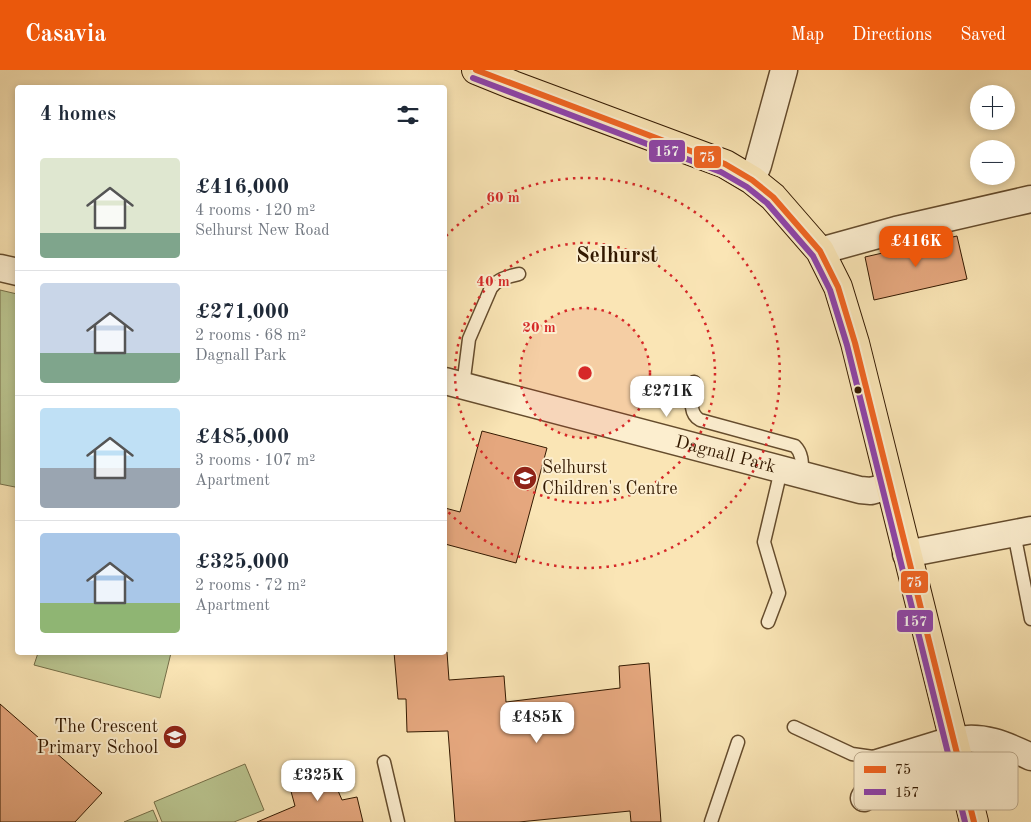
<!DOCTYPE html>
<html lang="en">
<head>
<meta charset="utf-8">
<style>
  :root { --surface:#fff; --page:#f6f6f7; --text:#1f2937; --muted:#747a83; --line:#e0e1e3; --accent:#ea580c }
  body { margin:0; font-family:"Old Standard TT",serif; background:var(--page); color:var(--text); height:100vh; display:flex; flex-direction:column; font-size:19px; white-space:nowrap }
  * { box-sizing:border-box; margin:0 }
  p { font-size:16px; color:var(--muted) }
  .icon { flex:none; width:28px; height:28px; fill:none; stroke:currentColor; stroke-width:2; stroke-linecap:round; stroke-linejoin:round }
  .map { position:relative; flex:1; overflow:hidden }
  .details { position:absolute; left:15px; top:15px; width:432px; height:570px; display:flex; flex-direction:column; background:var(--surface); border-radius:5px; box-shadow:0 2px 8px #0003 }
  .details>* { flex:none }
  .buttons { position:absolute; left:970px; top:15px; display:grid; gap:10px }
  .buttons a { display:grid; place-items:center; width:45px; height:45px; border-radius:50%; background:var(--surface); box-shadow:0 2px 8px #0003; font-size:25px }
  .price { position:absolute; translate:-50% -42px; padding:0 11px; border-radius:10px; background:#fff; color:#222; font-size:16px; line-height:32px; filter:drop-shadow(0 1px 2px #0008) }
  .price::after { content:''; position:absolute; left:50%; top:30px; width:15px; height:11px; margin-left:-8px; background:inherit; clip-path:polygon(0 0,100% 0,50% 100%) }
  .price.current { background:var(--accent); color:#fff }
  ul { padding:0; list-style:none }
  li { display:flex; align-items:center; gap:15px; height:125px; padding:0 25px }
  li+li { border-top:1px solid var(--line) }
  li span { display:grid; place-items:center; flex:none; width:140px; height:100px; border-radius:5px; color:#555 }
  li>.icon { margin-inline-start:auto }
  span .icon { width:60px; height:60px; fill:#fffc; stroke-width:1 }
  li b { font-size:21px }
  h2 { display:flex; justify-content:space-between; align-items:center; height:60px; padding:0 25px; font-size:21px }
  header { display:flex; align-items:center; gap:30px; box-sizing:border-box; height:70px; padding:0 25px; background:var(--accent); color:#fff }
  header strong { font-size:24px }
  nav { display:flex; gap:28px; margin-inline-start:auto; font-size:18px }
  .map>svg:first-child { display:block }
</style>
</head>
<body>
<header>
<strong>Casavia</strong>
<nav><a>Map</a><a>Directions</a><a>Saved</a></nav>
</header>
<div class="map">
<svg width="1031" height="752" viewBox="0 0 1031 752">
  <rect width="100%" height="100%" fill="#fae5b5"/>
  <filter id="stains"><feTurbulence type="fractalNoise" baseFrequency=".004" numOctaves="4"/><feColorMatrix values="0 0 0 0 .2 0 0 0 0 .09 0 0 0 0 .02 0 0 0 .5 -.17"/></filter>
  <radialGradient id="worn" r=".72"><stop offset=".6" stop-color="#630" stop-opacity="0"/><stop offset="1" stop-color="#630" stop-opacity=".3"/></radialGradient>
  <g fill="#bac590" stroke="#766f48">
    <path d="M 0,220 L 17,224 L 18,414 L 15,417 L 0,414 Z"/>
    <path d="M 38,583 L 38,582 L 171,583 L 160,628 L 34,595 Z"/>
    <path d="M 245,694 L 264,740 L 234,752 L 162,752 L 154,732 Z"/>
    <path d="M 153,740 L 158,752 L 124,752 Z"/>
  </g>
  <g fill="#e5a77e" stroke="#331900">
    <path d="M 957,166 L 967,209 L 874,230 L 865,187 Z"/>
    <path d="M 482,361 L 547,378 L 516,493 L 445,474 L 445,438 L 460,442 Z"/>
    <path d="M 394,582 L 447,582 L 449,610 L 504,606 L 506,632 L 620,618 L 619,596 L 649,593 L 661,752 L 631,752 L 630,741 L 519,752 L 455,752 L 448,661 L 407,662 L 406,629 L 398,629 Z"/>
    <path d="M 0,634 L 102,723 L 75,752 L 0,752 Z"/>
    <path d="M 327,695 L 342,730 L 357,727 L 363,752 L 257,752 L 295,736 L 289,714 Z"/>
  </g>
  <g fill="none" stroke-linecap="round" stroke-linejoin="round">
    <g stroke="#654c2d" stroke-width="15">
      <g id="lane">
        <path d="M 694,312 C 693,325 687,343 700,350 L 795,376 C 803,384 802,394 802,405"/>
        <path d="M 463,316 L 469,269 L 491,218 C 499,208 507,207 519,204"/>
        <path d="M 1014,463 L 1031,549"/>
        <path d="M 768,552 L 779,523 L 764,472 L 781,400"/>
        <path d="M 794,657 L 852,684 L 873,687 L 951,663"/>
        <path d="M 384,692 L 398,752"/>
        <path d="M 711,752 L 738,672"/>
      </g>
    </g>
    <g stroke="#654c2d" stroke-width="29">
      <g id="street">
        <path d="M 752,110 L 758,95 L 784,0"/>
        <path d="M 820,181 L 896,160 L 1031,129"/>
        <path d="M 0,198 L 18,202"/>
        <path id="s1" d="M 445,311 L 860,420 L 871,421 L 889,416"/>
        <path d="M 906,484 L 1031,460"/>
        <path d="M 953,671 C 982,664 1006,675 1031,687"/>
        <path d="M 864,728 L 882,700 L 955,677"/>
      </g>
    </g>
    <g stroke="#331900" stroke-width="30">
      <path id="primary" d="M 476,0 L 513,15 L 725,94 L 752,110 L 773,127 L 820,181 L 838,217 L 855,273 L 974,752"/>
    </g>
    <use href="#lane" stroke="#fceecf" stroke-width="12"/>
    <use href="#street" stroke="#fceecf" stroke-width="26"/>
    <use href="#primary" stroke="#fae5b5" stroke-width="28"/>
    <g stroke="#fceecf" stroke-width="10">
      <path id="bus-1" d="M 476,0 L 725,94 L 752,110 L 773,127 L 820,181 L 838,217 L 855,273 L 974,752"/>
    </g>
    <g stroke="#fceecf" stroke-width="10">
      <path id="bus-2" d="M 473,8 L 721,102 L 747,117 L 767,133 L 813,186 L 830,220 L 847,275 L 965,752"/>
    </g>
    <use href="#bus-1" stroke="#f26522" stroke-width="6"/>
    <use href="#bus-2" stroke="#8e44ad" stroke-width="6"/>
  </g>
  <circle cx="585" cy="303" r="65" fill="#d62828" fill-opacity=".12"/>
  <g fill="none" stroke="#d62828" stroke-width="2.5" stroke-dasharray="2.5 5">
    <circle cx="585" cy="303" r="65"/>
    <circle cx="585" cy="303" r="130"/>
    <path d="M446 166A195 195 0 1 1 446 440"/>
  </g>
  <defs>
    <g id="school-disc" transform="scale(1.25)"><circle r="9.5" fill="#8f2418" stroke="#fceecf"/><path d="M0-5L7-2L0 1L-7-2ZM-4 1L0 2.5L4 1V4Q0 6-4 4Z" fill="#fff"/></g>
  </defs>
  <g fill-rule="evenodd">
    <use href="#school-disc" x="525" y="408"/>
    <use href="#school-disc" x="175" y="667"/>
  </g>
  <circle fill="#331900" stroke="#fceecf" stroke-width="2" cx="858" cy="320" r="4.5"/>
  <g text-anchor="middle" dominant-baseline="central" stroke-width="4" stroke-linejoin="round" paint-order="stroke">
    <g font-size="18" fill="#331900" stroke="#fceecf">
      <text stroke="none"><textPath href="#s1" startOffset="290">Dagnall Park</textPath></text>
    </g>
    <g font-size="18" fill="#331900" stroke="#fceecf" text-anchor="start">
      <text x="542" y="398">Selhurst<tspan x="542" dy="21">Children's Centre</tspan></text>
      <text x="158" y="657" text-anchor="end">The Crescent<tspan x="158" dy="21">Primary School</tspan></text>
    </g>
    <g font-size="22" font-weight="bold" fill="#331900" stroke="#fceecf">
      <text x="617" y="186">Selhurst</text>
    </g>
  </g>
  <rect x="854" y="682" width="164" height="58" rx="8" fill="#fceecf" stroke="#c0ae91" stroke-width="1"/>
  <rect x="864" y="696" width="22" height="7" fill="#f26522"/>
  <rect x="864" y="719" width="22" height="6" fill="#8e44ad"/>
  <g font-size="14" fill="#331900">
    <text x="895" y="704">75</text>
    <text x="895" y="727">157</text>
  </g>
  <circle cx="585" cy="303" r="8" fill="#d62828" stroke="#fceecf" stroke-width="2.5"/>
  <g font-size="15" text-anchor="middle" font-weight="bold" fill="#d62828" stroke="#fceecf" stroke-width="4" stroke-linejoin="round" paint-order="stroke">
    <text x="503" y="132">60 m</text>
    <text x="493" y="216">40 m</text>
    <text x="539" y="262">20 m</text>
  </g>
  <g stroke="#fceecf" stroke-width="2">
    <rect x="648" y="69" width="38" height="24" rx="5" fill="#8e44ad"/>
    <rect x="693" y="75" width="29" height="24" rx="5" fill="#f26522"/>
    <rect x="900" y="500" width="29" height="24" rx="5" fill="#f26522"/>
    <rect x="896" y="539" width="38" height="24" rx="5" fill="#8e44ad"/>
  </g>
  <g font-size="14" text-anchor="middle" font-weight="bold" fill="#fff">
    <text x="667" y="86">157</text>
    <text x="707" y="92">75</text>
    <text x="914" y="517">75</text>
    <text x="915" y="556">157</text>
  </g>
  <rect width="100%" height="100%" filter="url(#stains)"/>
  <rect width="100%" height="100%" fill="url(#worn)"/>
</svg>
<div class="buttons">
<a>+</a>
<a>−</a>
</div>
<b class="price current" style="left:916px;top:198px">£416K</b>
<b class="price" style="left:667px;top:348px">£271K</b>
<b class="price" style="left:537px;top:674px">£485K</b>
<b class="price" style="left:318px;top:732px">£325K</b>
<section class="details">
<h2>4 homes<svg class="icon" aria-label="filters" viewBox="0 0 24 24"><path d="M4 7h16M4 17h16"/><circle cx="9" cy="7" r="2"/><circle cx="15" cy="17" r="2"/></svg></h2>
<ul>
<li><span style="background:linear-gradient(#dfe7d0 75%,#7fa58c 0)"><svg class="icon" aria-label="home" viewBox="0 0 24 24"><path d="M3 11l9-7 9 7M6 9v11h12V9"/></svg></span><div><b>£416,000</b><p>4 rooms · 120 m²</p><p>Selhurst New Road</p></div></li>
<li><span style="background:linear-gradient(#c9d6e8 70%,#7fa58c 0)"><svg class="icon" aria-label="home" viewBox="0 0 24 24"><path d="M3 11l9-7 9 7M6 9v11h12V9"/></svg></span><div><b>£271,000</b><p>2 rooms · 68 m²</p><p>Dagnall Park</p></div></li>
<li><span style="background:linear-gradient(#bfe0f5 60%,#9aa5b1 0)"><svg class="icon" aria-label="home" viewBox="0 0 24 24"><path d="M3 11l9-7 9 7M6 9v11h12V9"/></svg></span><div><b>£485,000</b><p>3 rooms · 107 m²</p><p>Apartment</p></div></li>
<li><span style="background:linear-gradient(#a9c7e8 70%,#8fb573 0)"><svg class="icon" aria-label="home" viewBox="0 0 24 24"><path d="M3 11l9-7 9 7M6 9v11h12V9"/></svg></span><div><b>£325,000</b><p>2 rooms · 72 m²</p><p>Apartment</p></div></li>
</ul>
</section>
</div>
</body>
</html>
